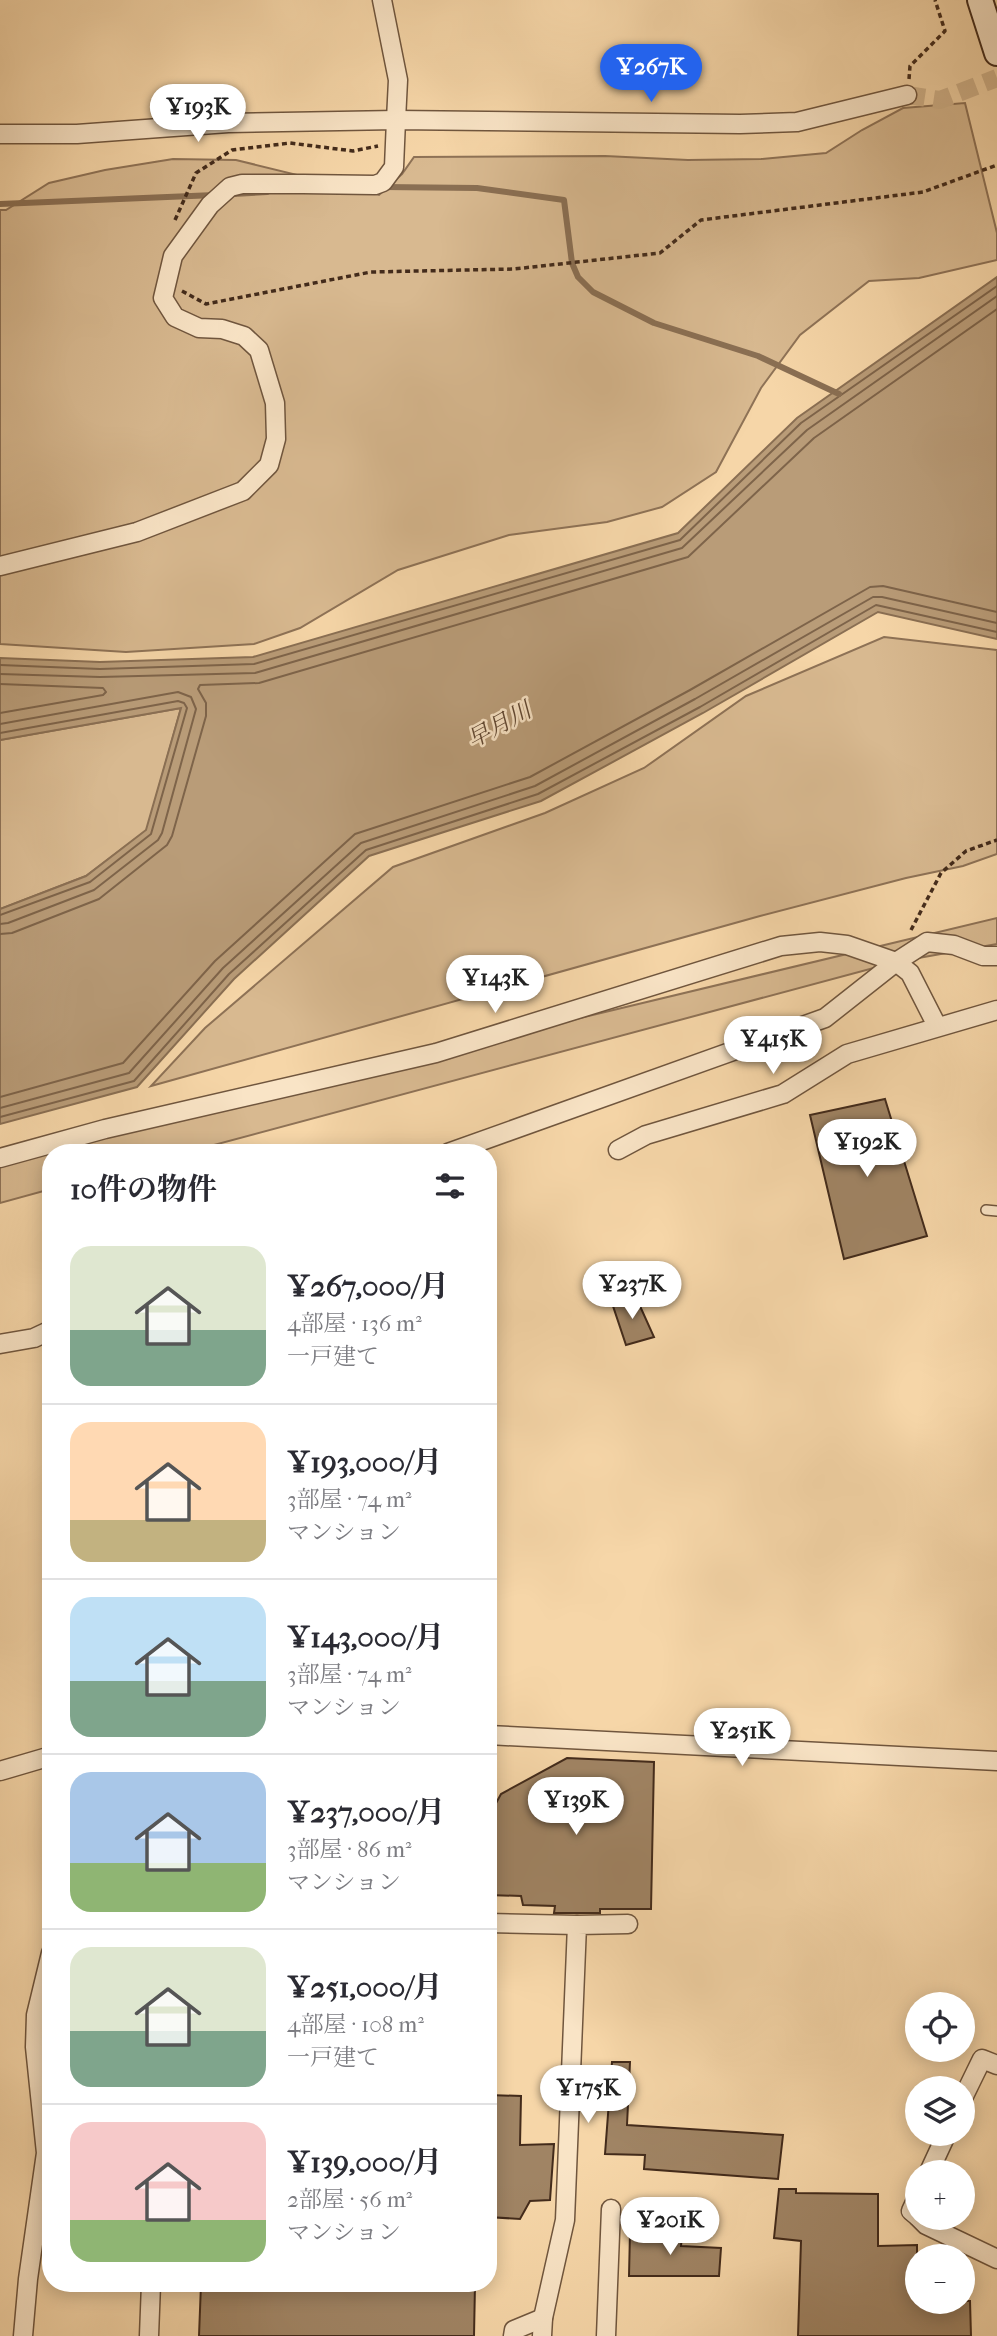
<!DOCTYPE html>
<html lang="ja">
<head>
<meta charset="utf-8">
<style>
  :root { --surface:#fff; --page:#f2f2f3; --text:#2b2b33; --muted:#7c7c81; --line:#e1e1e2; --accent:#2563eb }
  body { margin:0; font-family:"IM FELL French Canon","Noto Serif JP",serif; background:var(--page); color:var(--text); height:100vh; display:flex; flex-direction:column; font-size:26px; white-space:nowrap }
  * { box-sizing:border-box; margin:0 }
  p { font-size:23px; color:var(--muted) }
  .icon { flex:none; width:38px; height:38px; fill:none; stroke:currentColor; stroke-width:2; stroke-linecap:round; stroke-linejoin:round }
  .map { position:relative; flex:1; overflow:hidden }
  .panel { position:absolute; left:42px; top:1144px; width:455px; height:1148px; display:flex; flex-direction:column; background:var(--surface); border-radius:28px; box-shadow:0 4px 18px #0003 }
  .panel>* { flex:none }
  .buttons { position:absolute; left:905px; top:1992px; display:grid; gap:14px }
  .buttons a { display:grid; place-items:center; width:70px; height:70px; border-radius:50%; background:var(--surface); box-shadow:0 4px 18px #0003; font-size:35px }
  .price { position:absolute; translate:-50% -60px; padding:0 16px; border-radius:24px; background:#fff; color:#222; font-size:23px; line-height:46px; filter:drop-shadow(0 2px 4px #0008) }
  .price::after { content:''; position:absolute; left:50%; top:42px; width:21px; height:16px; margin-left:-10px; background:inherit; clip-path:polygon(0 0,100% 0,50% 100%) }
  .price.on { background:var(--accent); color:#fff }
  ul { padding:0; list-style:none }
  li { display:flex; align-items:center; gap:21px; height:175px; padding:0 28px }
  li+li { border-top:2px solid var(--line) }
  li span { display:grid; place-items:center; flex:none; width:196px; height:140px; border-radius:21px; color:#555 }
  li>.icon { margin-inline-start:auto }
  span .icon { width:84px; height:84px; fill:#fffc; stroke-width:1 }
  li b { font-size:30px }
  h2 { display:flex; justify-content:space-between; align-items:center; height:84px; padding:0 28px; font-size:30px }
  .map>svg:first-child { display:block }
</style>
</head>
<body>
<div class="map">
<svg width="997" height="2336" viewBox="0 0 997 2336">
  <rect width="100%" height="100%" fill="#f6d6a8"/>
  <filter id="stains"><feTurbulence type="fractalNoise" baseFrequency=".00286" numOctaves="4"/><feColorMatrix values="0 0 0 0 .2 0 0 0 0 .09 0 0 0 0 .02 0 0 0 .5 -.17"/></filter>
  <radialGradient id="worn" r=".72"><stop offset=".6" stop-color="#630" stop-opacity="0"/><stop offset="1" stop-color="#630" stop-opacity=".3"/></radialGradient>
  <g fill="#d8b990" stroke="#8e7256" stroke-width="2">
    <path d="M 965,103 L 997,233 L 997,260 L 919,278 L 869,281 L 800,335 L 761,388 L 716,472 L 662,507 L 607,522 L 509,535 L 398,570 L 300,628 L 254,644 L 126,652 L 0,644 L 0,210 L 6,210 L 49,183 L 105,170 L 173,159 L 236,160 L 379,195 L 402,174 L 414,157 L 605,156 L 688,160 L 761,159 L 826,153 L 862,130 L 903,108 Z"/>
    <path d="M 884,637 L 997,650 L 997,854 L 963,866 L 906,878 L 760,916 L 151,1086 L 205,1028 L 393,867 L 545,813 L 644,768 L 746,696 Z"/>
    <path d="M 181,708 L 147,830 L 86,876 L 0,909 L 0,740 Z"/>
    <path d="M 997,918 L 997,944 L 896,962 L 184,1153 L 51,1153 L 51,1189 L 0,1203 L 0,1165 L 405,1060 Z"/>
  </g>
  <path fill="#b99c78" stroke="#8a6f53" stroke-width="2" d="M 997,277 L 997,639 L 878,612 L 703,713 L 541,801 L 369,856 L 234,979 L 137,1087 L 0,1124 L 0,909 L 86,876 L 146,830 L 181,708 L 0,740 L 0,658 L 100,662 L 253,657 L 678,533 L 797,418 Z"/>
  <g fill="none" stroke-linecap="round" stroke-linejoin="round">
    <g stroke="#7e644a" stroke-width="2">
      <path d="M 0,665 L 100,669 L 254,664 L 680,540 L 801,423 L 997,286"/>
      <path d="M 0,674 L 100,677 L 255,673 L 682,548 L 807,430 L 997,296"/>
      <path d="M 0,684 L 103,688 L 106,692 L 103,695 L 0,713"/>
      <path d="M 0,724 L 178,692 L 191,697 L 196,709 L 162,833 L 158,840 L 94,890 L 8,923 L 0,924"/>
      <path d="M 0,733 L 178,701 L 184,703 L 187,708 L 151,834 L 90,882 L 0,915"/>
      <path d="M 0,934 L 12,933 L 99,899 L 167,845 L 172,836 L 206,716 L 206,703 L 198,689 L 200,685 L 259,683 L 688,557 L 814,438 L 997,309"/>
      <path d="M 0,1097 L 123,1063 L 215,961 L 355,834 L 530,777 L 690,690 L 870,587 L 883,586 L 997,612"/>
      <path d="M 0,1108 L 129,1073 L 223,968 L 361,843 L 535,786 L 695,699 L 873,597 L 882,597 L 997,623"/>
      <path d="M 0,1117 L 134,1081 L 229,974 L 366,850 L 538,794 L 700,707 L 876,605 L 997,632"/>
    </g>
    <g stroke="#8a6f53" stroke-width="6">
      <path d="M 383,187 L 477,188 L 564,200 L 572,263 L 578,277 L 593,292 L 654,323 L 758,356 L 839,394"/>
      <path d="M 233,194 L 267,192"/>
      <path d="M 0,204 L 215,195"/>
    </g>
  </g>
  <g fill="#a08464" stroke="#432b1b" stroke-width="2">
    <path d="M 885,1099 L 927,1236 L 844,1259 L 810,1115 Z"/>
    <path d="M 635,1295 L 654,1337 L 626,1345 L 612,1303 Z"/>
    <path d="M 567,1758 L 654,1762 L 651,1909 L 600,1909 L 600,1913 L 554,1913 L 555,1906 L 523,1905 L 521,1896 L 488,1895 L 488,1818 L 501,1794 Z"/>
    <path d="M 612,2062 L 630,2062 L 627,2125 L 783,2135 L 778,2179 L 644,2169 L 645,2155 L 605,2154 Z"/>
    <path d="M 488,2095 L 521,2096 L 520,2145 L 554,2144 L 550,2200 L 530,2201 L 520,2219 L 488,2217 Z"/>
    <path d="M 779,2189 L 796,2189 L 796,2193 L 878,2194 L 878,2246 L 917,2245 L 917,2301 L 970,2301 L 971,2336 L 798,2336 L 801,2241 L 774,2238 Z"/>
    <path d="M 630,2232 L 682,2236 L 681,2246 L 721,2248 L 719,2276 L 629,2276 Z"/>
    <path d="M 201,2284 L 475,2284 L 474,2336 L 199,2336 Z"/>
  </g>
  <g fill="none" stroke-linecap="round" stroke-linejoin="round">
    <path stroke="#d2b48c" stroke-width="18" stroke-dasharray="18 9" stroke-linecap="butt" d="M 907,95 L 940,100 L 997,78"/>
    <g stroke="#70563e" stroke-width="12">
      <path id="lane" d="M 986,1210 L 997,1211"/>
    </g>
    <g stroke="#70563e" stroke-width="21">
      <g id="street">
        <path d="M 0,134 L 77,134 L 228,123 L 396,120 L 740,124 L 797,122 L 907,95"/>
        <path d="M 0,566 L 137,532 L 243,491 L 269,465 L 276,439 L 275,403 L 259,350 L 244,336 L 222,329 L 199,328 L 175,317 L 163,298 L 173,256 L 210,205 L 230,187 L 242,184 L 303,184 L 375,185 L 383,182 L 394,167 L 396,120 L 398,80 L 382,0"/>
        <path d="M 618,1150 L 646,1135 L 783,1094 L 847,1054 L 997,1010"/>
        <path d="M 448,1153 L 825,1018 L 896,962 L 927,942 L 954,945 L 983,956 L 997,956"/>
        <path d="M 0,1158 L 105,1129 L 436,1053 L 781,946 L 820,942 L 847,945 L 896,962 L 910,973 L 937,1026"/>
        <path d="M 0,1344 L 34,1338 L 51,1330"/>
        <path d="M 488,1735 L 997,1761"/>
        <path d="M 0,1771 L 51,1756"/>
        <path d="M 488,1923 L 577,1925"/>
        <path d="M 962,2100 L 982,2059 L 997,2065"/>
        <path d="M 929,2172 L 947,2133"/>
        <path d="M 917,2198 L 911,2211 L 917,2216"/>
        <path d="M 918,2217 L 926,2225 L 997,2259"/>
        <path d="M 23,2336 L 28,2279 L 46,2153 L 35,2047 L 36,2015 L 51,1953"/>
        <path d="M 149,2336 L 151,2284"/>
        <path d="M 513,2336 L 514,2330 L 543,2318"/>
        <path d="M 542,2336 L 543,2318 L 565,2220 L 577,1925 L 628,1924"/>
        <path d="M 606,2336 L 611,2209"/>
      </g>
    </g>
    <g stroke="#432b1b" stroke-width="28">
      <path id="secondary" d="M 980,0 L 997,53"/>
    </g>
    <g stroke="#432b1b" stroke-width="3.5" stroke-dasharray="5 3.5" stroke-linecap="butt">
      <path d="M 909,79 L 910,66 L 945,31 L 935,0"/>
      <path d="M 175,220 L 196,173 L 232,150 L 290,143 L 353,151 L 378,146"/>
      <path d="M 182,291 L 206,304 L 371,272 L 514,269 L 660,253 L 701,220 L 923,192 L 997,165"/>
      <path d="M 911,930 L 941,873 L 966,851 L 997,840"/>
    </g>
    <use href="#lane" stroke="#f9e4c6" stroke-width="9"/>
    <use href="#street" stroke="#f9e4c6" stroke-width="18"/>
    <use href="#secondary" stroke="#f9e4c6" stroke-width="24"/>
  </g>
  <g text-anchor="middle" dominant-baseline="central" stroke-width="5" stroke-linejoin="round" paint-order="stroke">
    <g font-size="23" font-style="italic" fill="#604732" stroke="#f9e4c6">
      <text transform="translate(499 725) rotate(-29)">早月川</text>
    </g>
  </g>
  <rect width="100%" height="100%" filter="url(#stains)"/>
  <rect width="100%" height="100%" fill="url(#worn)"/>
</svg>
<div class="buttons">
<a><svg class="icon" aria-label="locate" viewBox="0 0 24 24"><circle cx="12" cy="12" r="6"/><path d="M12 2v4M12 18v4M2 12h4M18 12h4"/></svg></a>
<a><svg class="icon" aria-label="layers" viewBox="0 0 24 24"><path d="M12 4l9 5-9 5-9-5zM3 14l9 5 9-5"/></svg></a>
<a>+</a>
<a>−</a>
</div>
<b class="price on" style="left:651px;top:104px">¥267K</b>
<b class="price" style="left:198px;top:144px">¥193K</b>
<b class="price" style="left:495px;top:1015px">¥143K</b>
<b class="price" style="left:773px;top:1076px">¥415K</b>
<b class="price" style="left:867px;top:1179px">¥192K</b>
<b class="price" style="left:632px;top:1321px">¥237K</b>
<b class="price" style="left:742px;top:1768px">¥251K</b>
<b class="price" style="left:576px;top:1837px">¥139K</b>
<b class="price" style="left:588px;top:2125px">¥175K</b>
<b class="price" style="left:670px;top:2257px">¥201K</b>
<section class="panel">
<h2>10件の物件<svg class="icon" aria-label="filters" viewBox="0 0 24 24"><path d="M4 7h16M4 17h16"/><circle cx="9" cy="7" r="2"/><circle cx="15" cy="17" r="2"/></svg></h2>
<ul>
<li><span style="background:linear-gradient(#dfe7d0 60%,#7fa58c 0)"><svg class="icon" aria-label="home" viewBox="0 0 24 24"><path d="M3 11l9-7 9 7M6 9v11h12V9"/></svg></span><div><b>¥267,000/月</b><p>4部屋 · 136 m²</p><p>一戸建て</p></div></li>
<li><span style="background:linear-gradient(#ffd9b3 70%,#c2b280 0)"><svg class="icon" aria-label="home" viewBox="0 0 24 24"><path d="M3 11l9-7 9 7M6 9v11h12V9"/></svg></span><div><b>¥193,000/月</b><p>3部屋 · 74 m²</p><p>マンション</p></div></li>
<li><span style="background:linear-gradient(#bfe0f5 60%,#7fa58c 0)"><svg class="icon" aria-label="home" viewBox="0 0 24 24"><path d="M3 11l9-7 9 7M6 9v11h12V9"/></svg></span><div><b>¥143,000/月</b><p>3部屋 · 74 m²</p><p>マンション</p></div></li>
<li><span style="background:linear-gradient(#a9c7e8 65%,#8fb573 0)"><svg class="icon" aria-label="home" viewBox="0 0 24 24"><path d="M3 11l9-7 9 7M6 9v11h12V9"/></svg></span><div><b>¥237,000/月</b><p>3部屋 · 86 m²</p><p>マンション</p></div></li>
<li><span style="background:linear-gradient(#dfe7d0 60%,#7fa58c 0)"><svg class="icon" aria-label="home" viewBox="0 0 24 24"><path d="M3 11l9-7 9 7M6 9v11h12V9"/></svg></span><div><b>¥251,000/月</b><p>4部屋 · 108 m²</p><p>一戸建て</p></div></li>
<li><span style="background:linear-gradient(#f6c9c9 70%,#8fb573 0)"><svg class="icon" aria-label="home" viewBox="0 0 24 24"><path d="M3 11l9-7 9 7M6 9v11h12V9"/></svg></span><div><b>¥139,000/月</b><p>2部屋 · 56 m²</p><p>マンション</p></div></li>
</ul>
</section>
</div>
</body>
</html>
